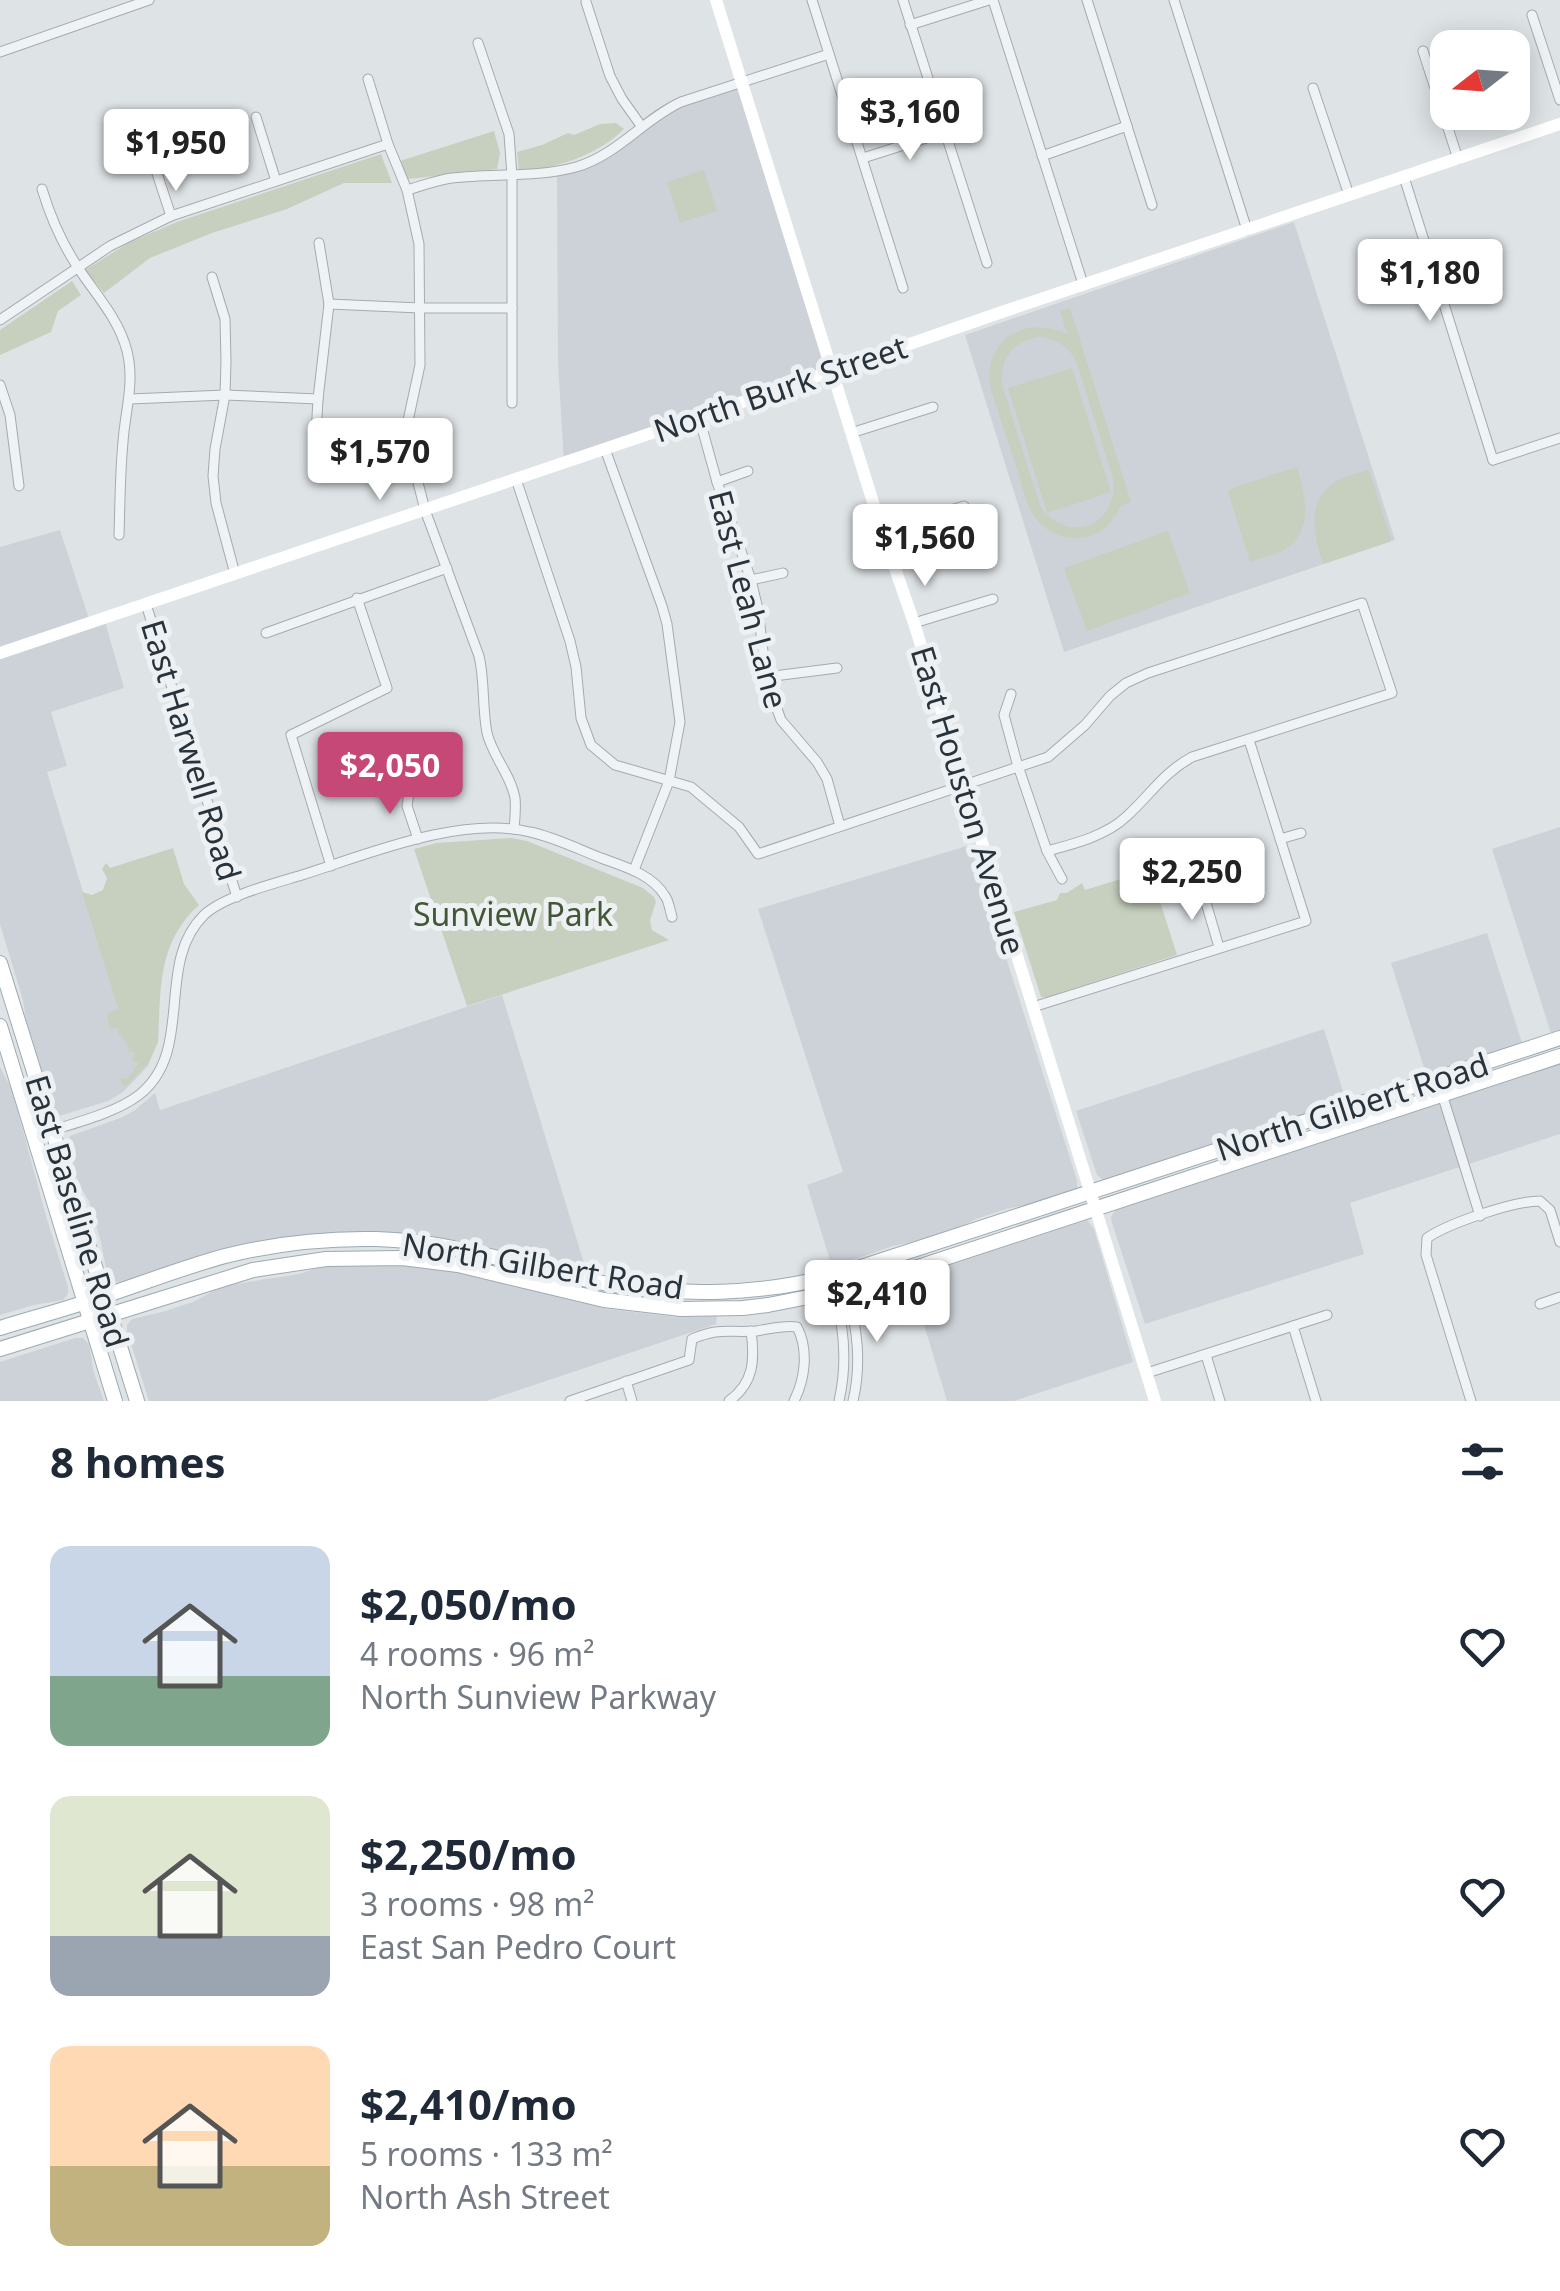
<!DOCTYPE html>
<html lang="en">
<head>
<meta charset="utf-8">
<style>
  :root { --surface:#fff; --page:#f2f2f3; --text:#1f2937; --muted:#747a83; --accent:#c54876 }
  body { margin:0; font-family:"Noto Sans",sans-serif; background:var(--page); color:var(--text); height:100vh; display:flex; flex-direction:column; font-size:38px; white-space:nowrap }
  * { box-sizing:border-box; margin:0 }
  p { font-size:32px; color:var(--muted) }
  .icon { flex:none; width:55px; height:55px; fill:none; stroke:currentColor; stroke-width:2; stroke-linecap:round; stroke-linejoin:round }
  .map { position:relative; height:1401px; overflow:hidden }
  .panel { display:flex; flex-direction:column; background:var(--surface); flex:1 }
  .panel>* { flex:none }
  .needle { width:65px; rotate:253deg }
  .fabs { position:absolute; left:1430px; top:30px; display:grid; gap:20px }
  .fabs a { display:grid; place-items:center; width:100px; height:100px; border-radius:20px; background:var(--surface); box-shadow:0 5px 25px #0003; font-size:50px }
  .price { position:absolute; translate:-50% -85px; padding:0 22px; border-radius:10px; background:#fff; color:#222; font-size:32px; line-height:65px; filter:drop-shadow(0 2px 5px #0008) }
  .price::after { content:''; position:absolute; left:50%; top:60px; width:30px; height:22px; margin-left:-15px; background:inherit; clip-path:polygon(0 0,100% 0,50% 100%) }
  .price.active { background:var(--accent); color:#fff }
  ul { padding:0; list-style:none }
  li { display:flex; align-items:center; gap:30px; height:250px; padding:0 50px }
  li span { display:grid; place-items:center; flex:none; width:280px; height:200px; border-radius:20px; color:#555 }
  li>.icon { margin-inline-start:auto }
  span .icon { width:120px; height:120px; fill:#fffc; stroke-width:1 }
  li b { font-size:42px }
  h2 { display:flex; justify-content:space-between; align-items:center; height:120px; padding:0 50px; font-size:42px }
  .map>svg:first-child { display:block }
</style>
</head>
<body>
<div class="map">
<svg width="1560" height="1401" viewBox="0 0 1560 1401">
  <rect width="100%" height="100%" fill="#dee3e6"/>
  <g fill="#ccd2d8">
    <path d="M 741,82 L 831,370 L 564,463 L 558,363 L 557,170 L 605,153 L 663,110 Z"/>
    <path d="M 1294,222 L 1395,540 L 1064,652 L 965,335 Z"/>
    <path d="M 60,530 L 90,622 L 104,618 L 124,688 L 51,712 L 67,766 L 47,772 L 118,1009 L 139,1062 L 147,1067 L 123,1092 L 108,1101 L 59,1116 L 55,1111 L 26,1020 L 23,1000 L 0,924 L 0,547 Z"/>
    <path d="M 1560,827 L 1560,1031 L 1551,1033 L 1492,849 Z"/>
    <path d="M 970,845 L 1077,1180 L 1077,1188 L 1039,1202 L 1006,1209 L 976,1219 L 958,1228 L 930,1238 L 893,1246 L 832,1267 L 807,1185 L 843,1172 L 758,909 Z"/>
    <path d="M 1487,933 L 1522,1043 L 1426,1074 L 1391,963 Z"/>
    <path d="M 502,995 L 587,1273 L 476,1244 L 424,1235 L 372,1232 L 316,1234 L 265,1241 L 122,1282 L 114,1282 L 108,1278 L 101,1242 L 89,1201 L 79,1185 L 66,1145 L 70,1136 L 123,1117 L 135,1110 L 155,1093 L 160,1110 Z"/>
    <path d="M 1324,1029 L 1346,1101 L 1108,1179 L 1102,1179 L 1097,1175 L 1076,1111 Z"/>
    <path d="M 1560,1064 L 1560,1134 L 1350,1203 L 1364,1254 L 1145,1324 L 1112,1223 L 1111,1217 L 1116,1209 Z"/>
    <path d="M 0,1067 L 12,1090 L 46,1216 L 68,1287 L 68,1294 L 63,1300 L 34,1305 L 0,1315 Z"/>
    <path d="M 1087,1220 L 1094,1229 L 1133,1362 L 1014,1401 L 947,1401 L 910,1278 Z"/>
    <path d="M 350,1265 L 400,1265 L 450,1270 L 607,1309 L 676,1317 L 717,1316 L 716,1324 L 486,1401 L 149,1401 L 127,1331 L 127,1325 L 132,1319 L 162,1312 L 193,1302 L 223,1286 L 299,1274 L 323,1266 Z"/>
    <path d="M 75,1338 L 83,1338 L 89,1344 L 94,1373 L 104,1401 L 0,1401 L 0,1362 Z"/>
  </g>
  <g fill="#c7d0bf" fill-rule="evenodd">
    <path d="M 616,123 L 624,129 C 595,157 558,167 519,172 L 517,152 L 542,145 L 568,133 L 574,135 L 600,124 Z"/>
    <path d="M 494,131 L 500,153 L 497,169 L 408,179 L 400,161 Z"/>
    <path d="M 381,154 L 392,183 L 344,183 L 287,209 L 212,233 L 150,258 L 104,293 L 85,270 L 130,242 L 177,222 Z"/>
    <path d="M 704,170 L 717,211 L 680,223 L 667,182 Z"/>
    <path d="M 72,281 L 81,295 L 58,311 L 51,332 L 0,355 L 0,330 Z"/>
    <path d="M 1070,308 L 1131,502 L 1121,506 C 1113,523 1100,536 1081,538 C 1062,540 1044,531 1034,516 C 1025,503 1022,486 1018,472 C 1009,445 1000,417 991,390 C 981,341 1024,314 1067,334 L 1060,311 ZM 1040,337 C 1057,339 1068,346 1076,361 L 1113,478 C 1119,525 1070,545 1041,508 L 1003,388 C 998,360 1012,341 1040,337 Z"/>
    <path d="M 1072,368 L 1111,492 L 1047,513 L 1008,388 Z"/>
    <path d="M 1297,467 C 1306,497 1315,535 1280,552 C 1271,556 1259,558 1250,562 L 1228,492 L 1230,489 Z"/>
    <path d="M 1369,470 L 1391,539 L 1389,542 L 1323,564 C 1314,535 1304,497 1339,480 C 1348,475 1359,473 1369,470 Z"/>
    <path d="M 1168,531 L 1190,593 L 1087,631 L 1064,568 Z"/>
    <path d="M 511,838 L 527,841 L 643,888 L 654,897 L 656,902 L 650,920 L 652,930 L 669,940 L 467,1006 L 414,849 L 437,843 Z"/>
    <path d="M 173,848 L 184,884 L 199,905 C 157,943 161,989 158,1042 L 147,1067 L 145,1066 L 125,1087 L 118,1078 L 127,1079 L 139,1063 L 132,1060 L 135,1054 L 131,1051 L 125,1055 L 130,1049 L 121,1035 L 119,1036 L 118,1028 L 111,1028 L 110,1031 L 107,1014 L 118,1009 L 82,892 L 92,895 L 103,890 L 107,878 L 102,869 L 106,863 L 110,868 Z"/>
    <path d="M 1150,870 L 1177,955 L 1047,997 L 1041,997 L 1014,912 L 1057,900 L 1060,893 L 1067,893 L 1082,883 L 1085,890 Z"/>
  </g>
  <g fill="none" stroke-linecap="round" stroke-linejoin="round">
    <g stroke="#a4abb0" stroke-width="11">
      <g id="street">
        <path d="M 812,0 L 903,288"/>
        <path d="M 903,0 L 987,263"/>
        <path d="M 993,0 L 1083,284"/>
        <path d="M 1087,0 L 1152,205"/>
        <path d="M 1174,0 L 1247,230"/>
        <path d="M 586,2 L 610,76 L 622,99 L 642,127"/>
        <path d="M 1532,15 L 1560,100"/>
        <path d="M 910,25 L 989,0"/>
        <path d="M 478,43 L 509,134 L 512,176 L 512,403"/>
        <path d="M 1423,51 L 1458,159"/>
        <path d="M 0,52 L 149,0"/>
        <path d="M 368,79 L 388,144 L 407,190 L 419,244 L 420,365 L 406,430 L 410,451 L 425,510 L 479,656 C 485,681 482,707 487,733 C 493,757 511,775 515,798 C 516,808 515,819 514,829"/>
        <path d="M 1313,88 L 1349,195"/>
        <path d="M 256,117 L 276,181"/>
        <path d="M 150,152 L 171,216"/>
        <path d="M 1042,156 L 1127,126"/>
        <path d="M 863,158 L 945,132"/>
        <path d="M 1404,177 L 1493,460"/>
        <path d="M 42,189 C 51,219 63,246 81,272 C 98,297 119,320 127,351 C 135,383 125,411 123,442 C 120,473 120,504 119,535"/>
        <path d="M 407,190 C 421,186 437,180 452,178 C 493,173 535,178 576,167 C 616,156 644,119 681,102 L 829,54"/>
        <path d="M 212,277 L 225,319 L 226,361 L 225,395 L 215,449 L 213,476 L 216,503 L 235,574"/>
        <path d="M 329,304 L 420,308 L 512,308"/>
        <path d="M 0,320 L 110,246 L 171,216 L 388,144"/>
        <path d="M 0,385 L 10,415 L 19,486"/>
        <path d="M 130,399 L 225,395 L 318,399"/>
        <path d="M 699,417 L 717,482 L 751,580 L 758,609 L 766,677 L 773,698 L 781,720 L 817,762 L 827,779 L 840,826"/>
        <path d="M 851,433 L 933,407"/>
        <path d="M 605,449 L 662,606 L 667,624 L 680,722 L 669,781 L 634,870"/>
        <path d="M 1493,460 L 1560,438"/>
        <path d="M 314,470 L 318,399 L 329,304 L 319,243"/>
        <path d="M 516,479 L 570,641 L 576,667 L 581,718 L 591,745 L 615,765 L 691,787 L 739,827 L 758,854 L 1048,757 L 1085,725 L 1110,696 L 1126,683 L 1148,673 L 1362,603 L 1392,693 L 1192,757 C 1163,773 1151,794 1127,816 C 1106,836 1074,844 1047,851"/>
        <path d="M 717,482 L 748,471"/>
        <path d="M 882,531 L 964,506"/>
        <path d="M 751,580 L 783,573"/>
        <path d="M 146,604 L 237,897"/>
        <path d="M 914,623 L 993,599"/>
        <path d="M 266,633 L 447,568"/>
        <path d="M 766,677 L 837,668"/>
        <path d="M 1011,694 L 1004,715 L 1017,763 L 1047,851 L 1062,879"/>
        <path d="M 409,792 L 407,806 L 418,839"/>
        <path d="M 1280,839 L 1301,833"/>
        <path d="M 331,866 L 291,735 L 387,688 L 357,598"/>
        <path d="M 1201,886 L 1219,947"/>
        <path d="M 1033,1007 L 1306,921 L 1249,740"/>
        <path d="M 1437,1078 L 1480,1216"/>
        <path d="M 34,1136 C 66,1125 113,1115 139,1095 C 196,1050 154,964 204,915 C 224,896 276,883 302,875 C 368,854 461,815 530,832 C 554,837 578,849 601,858 C 623,866 652,874 665,896 C 669,901 670,911 672,917"/>
        <path d="M 847,1290 C 857,1328 862,1362 853,1401"/>
        <path d="M 834,1293 C 845,1329 847,1365 839,1401"/>
        <path d="M 1540,1304 L 1560,1297"/>
        <path d="M 1293,1326 L 1316,1401"/>
        <path d="M 1206,1355 L 1220,1401"/>
        <path d="M 1147,1373 L 1327,1315"/>
        <path d="M 626,1381 L 632,1401"/>
        <path d="M 570,1401 L 689,1360 L 692,1339 C 720,1327 728,1333 756,1331 C 770,1329 783,1325 797,1327 C 809,1350 805,1379 794,1401"/>
        <path d="M 729,1401 C 754,1383 755,1360 751,1331"/>
        <path d="M 1471,1401 L 1426,1255 L 1427,1238 C 1449,1223 1514,1201 1540,1201 L 1550,1210 L 1560,1242"/>
      </g>
    </g>
    <g stroke="#9eaab1" stroke-width="16">
      <g id="primary">
        <path d="M 0,963 L 137,1401"/>
        <path d="M 0,1026 L 115,1401"/>
        <path d="M 0,1328 C 32,1318 63,1310 95,1299 C 138,1285 181,1268 225,1256 C 273,1244 326,1238 376,1239 C 452,1241 519,1265 592,1281 C 675,1298 767,1296 849,1271 L 1560,1038"/>
        <path d="M 0,1349 L 253,1270 L 326,1259 L 402,1258 L 458,1265 L 604,1300 L 681,1309 L 743,1308 L 768,1305 L 854,1288 L 1560,1056"/>
      </g>
    </g>
    <use href="#street" stroke="#f0f3f5" stroke-width="9"/>
    <g stroke="#fff" stroke-width="12">
      <path d="M 716,0 L 882,531 L 914,623 L 1155,1401"/>
      <path d="M 0,653 L 699,417 L 1002,312 L 1560,124"/>
    </g>
    <use href="#primary" stroke="#fff" stroke-width="14"/>
  </g>
  <g text-anchor="middle" dominant-baseline="central" stroke-width="10" stroke-linejoin="round" paint-order="stroke">
    <g font-size="32" fill="#28333c" stroke="#edf1f4">
      <text transform="translate(780 388) rotate(-19)">North Burk Street</text>
      <text transform="translate(749 599) rotate(75)">East Leah Lane</text>
      <text transform="translate(192 750) rotate(73)">East Harwell Road</text>
      <text transform="translate(969 800) rotate(73)">East Houston Avenue</text>
      <text transform="translate(1352 1106) rotate(-18)">North Gilbert Road</text>
      <text transform="translate(78 1211) rotate(73)">East Baseline Road</text>
      <text transform="translate(543 1265) rotate(9)">North Gilbert Road</text>
    </g>
    <g font-size="32" fill="#435736" stroke="#edf1f4">
      <text x="513" y="913">Sunview Park</text>
    </g>
  </g>
</svg>
<div class="fabs">
<a><svg class="needle" viewBox="-14 -14 28 28"><path d="M0-13l5 13h-10z" fill="#e53935"/><path d="M0 13l5-13h-10z" fill="#747a83"/></svg></a>
</div>
<b class="price" style="left:910px;top:163px">$3,160</b>
<b class="price" style="left:176px;top:194px">$1,950</b>
<b class="price" style="left:1430px;top:324px">$1,180</b>
<b class="price" style="left:380px;top:503px">$1,570</b>
<b class="price" style="left:925px;top:589px">$1,560</b>
<b class="price active" style="left:390px;top:817px">$2,050</b>
<b class="price" style="left:1192px;top:923px">$2,250</b>
<b class="price" style="left:877px;top:1345px">$2,410</b>
</div>
<section class="panel">
<h2>8 homes<svg class="icon" aria-label="filters" viewBox="0 0 24 24"><path d="M4 7h16M4 17h16"/><circle cx="9" cy="7" r="2"/><circle cx="15" cy="17" r="2"/></svg></h2>
<ul>
<li><span style="background:linear-gradient(#c9d6e8 65%,#7fa58c 0)"><svg class="icon" aria-label="home" viewBox="0 0 24 24"><path d="M3 11l9-7 9 7M6 9v11h12V9"/></svg></span><div><b>$2,050/mo</b><p>4 rooms · 96 m²</p><p>North Sunview Parkway</p></div><svg class="icon" aria-label="heart" viewBox="0 0 24 24"><path d="M12 20l-8-8c-3-5 5-10 8-4 3-6 11-1 8 4z"/></svg></li>
<li><span style="background:linear-gradient(#dfe7d0 70%,#9aa5b1 0)"><svg class="icon" aria-label="home" viewBox="0 0 24 24"><path d="M3 11l9-7 9 7M6 9v11h12V9"/></svg></span><div><b>$2,250/mo</b><p>3 rooms · 98 m²</p><p>East San Pedro Court</p></div><svg class="icon" aria-label="heart" viewBox="0 0 24 24"><path d="M12 20l-8-8c-3-5 5-10 8-4 3-6 11-1 8 4z"/></svg></li>
<li><span style="background:linear-gradient(#ffd9b3 60%,#c2b280 0)"><svg class="icon" aria-label="home" viewBox="0 0 24 24"><path d="M3 11l9-7 9 7M6 9v11h12V9"/></svg></span><div><b>$2,410/mo</b><p>5 rooms · 133 m²</p><p>North Ash Street</p></div><svg class="icon" aria-label="heart" viewBox="0 0 24 24"><path d="M12 20l-8-8c-3-5 5-10 8-4 3-6 11-1 8 4z"/></svg></li>
</ul>
</section>
</body>
</html>
